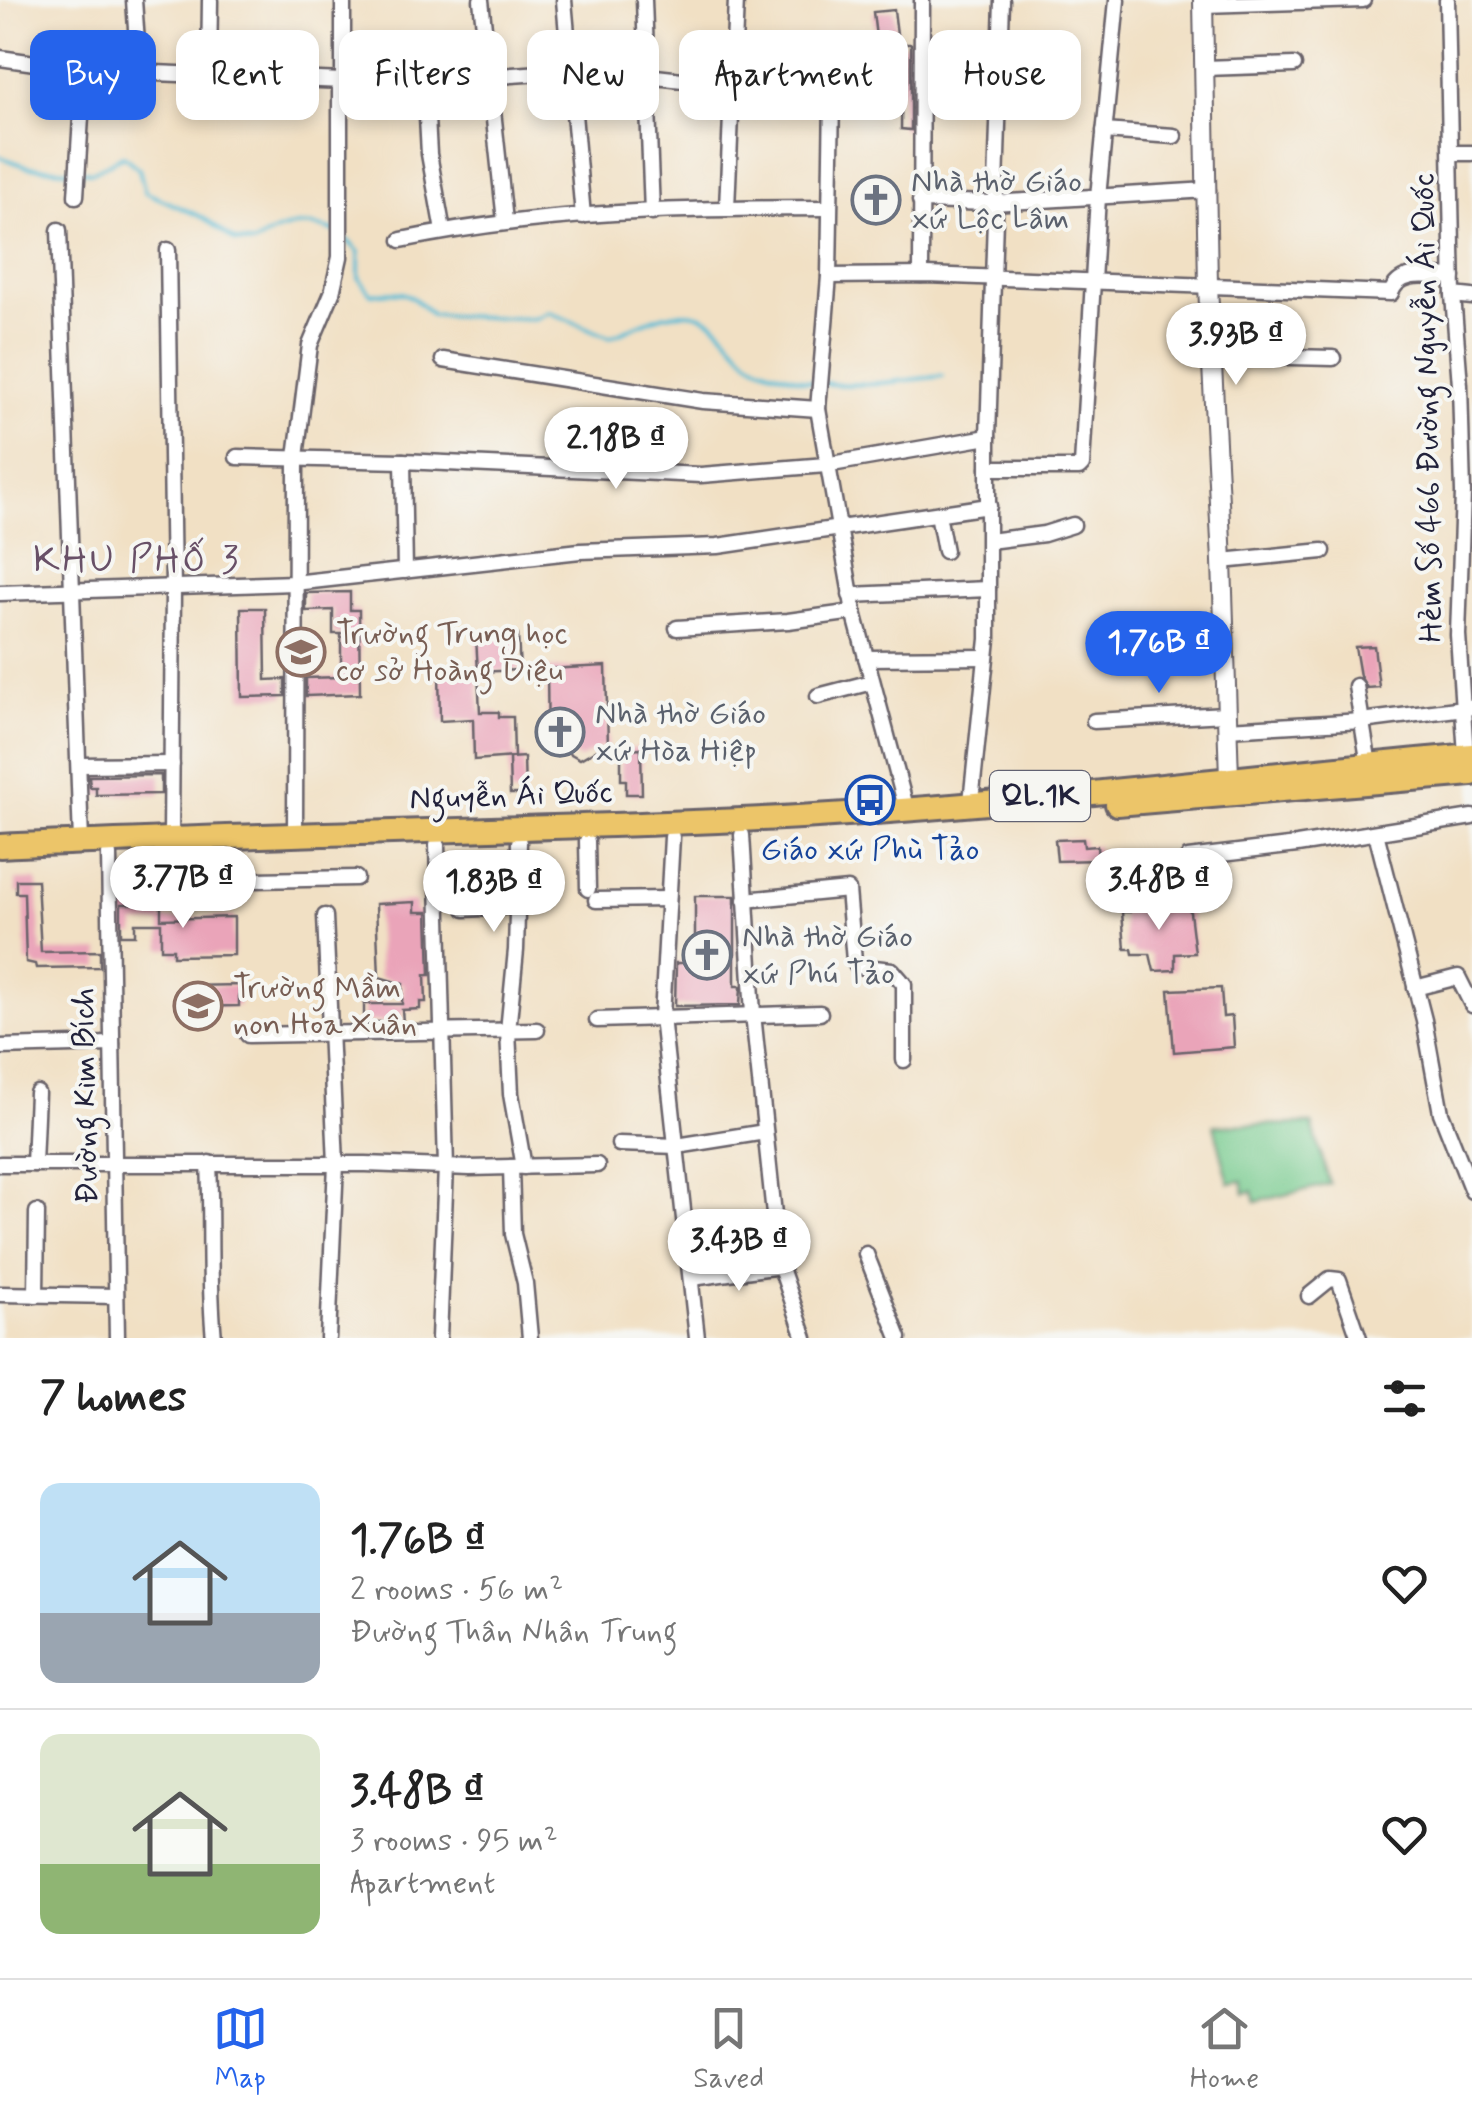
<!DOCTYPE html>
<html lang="en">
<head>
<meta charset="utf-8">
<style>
  :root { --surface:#fff; --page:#f6f6f6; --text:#222; --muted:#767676; --line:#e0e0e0; --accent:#2563eb }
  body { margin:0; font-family:Mynerve,sans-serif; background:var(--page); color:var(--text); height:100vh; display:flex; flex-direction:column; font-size:38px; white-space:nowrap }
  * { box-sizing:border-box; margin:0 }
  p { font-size:32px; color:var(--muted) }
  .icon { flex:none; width:55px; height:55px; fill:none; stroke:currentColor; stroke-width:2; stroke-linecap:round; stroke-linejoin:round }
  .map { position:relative; height:1338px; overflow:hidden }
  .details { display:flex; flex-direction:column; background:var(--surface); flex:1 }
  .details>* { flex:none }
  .guide { position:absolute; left:30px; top:30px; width:1412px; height:90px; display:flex; gap:20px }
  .price { position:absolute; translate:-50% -85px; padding:0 22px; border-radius:35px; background:#fff; color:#222; font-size:32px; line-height:65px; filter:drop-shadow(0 2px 5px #0008) }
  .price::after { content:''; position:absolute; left:50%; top:60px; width:30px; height:22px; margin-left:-15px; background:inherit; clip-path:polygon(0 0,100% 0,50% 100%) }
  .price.selected { background:var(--accent); color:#fff }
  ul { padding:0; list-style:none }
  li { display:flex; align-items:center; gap:30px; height:250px; padding:0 40px }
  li+li { border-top:2px solid var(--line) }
  li span { display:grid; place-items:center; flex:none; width:280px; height:200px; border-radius:20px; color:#555 }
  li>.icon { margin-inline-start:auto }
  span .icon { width:120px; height:120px; fill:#fffc; stroke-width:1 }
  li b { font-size:42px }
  h2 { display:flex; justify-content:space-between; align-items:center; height:120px; padding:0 40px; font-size:42px }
  .pill { padding:0 35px; border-radius:20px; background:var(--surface); box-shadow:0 5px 15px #0003; font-size:35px; line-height:90px }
  .pill.selected { background:var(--accent); color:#fff }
  .menu { display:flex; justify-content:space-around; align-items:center; height:140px; border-top:2px solid var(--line); background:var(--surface); font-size:28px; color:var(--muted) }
  .menu a { display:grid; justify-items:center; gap:5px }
  .menu .selected { color:var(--accent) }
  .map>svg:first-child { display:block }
</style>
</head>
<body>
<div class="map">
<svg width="1472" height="1338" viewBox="0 0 1472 1338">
  <rect width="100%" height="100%" fill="#f6f6f2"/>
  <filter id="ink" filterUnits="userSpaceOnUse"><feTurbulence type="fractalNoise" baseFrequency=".01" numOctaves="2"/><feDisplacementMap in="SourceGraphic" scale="20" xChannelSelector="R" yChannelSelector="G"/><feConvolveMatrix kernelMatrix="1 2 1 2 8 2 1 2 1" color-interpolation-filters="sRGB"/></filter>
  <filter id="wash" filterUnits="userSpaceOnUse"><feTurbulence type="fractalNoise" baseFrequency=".0048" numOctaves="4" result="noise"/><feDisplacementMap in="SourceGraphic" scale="40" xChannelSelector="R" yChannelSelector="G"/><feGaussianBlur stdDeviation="2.25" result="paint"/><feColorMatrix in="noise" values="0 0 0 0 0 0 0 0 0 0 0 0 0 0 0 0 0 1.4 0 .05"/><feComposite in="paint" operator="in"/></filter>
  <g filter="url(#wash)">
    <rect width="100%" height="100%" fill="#f1e0c4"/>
    <path fill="#76ca8d" stroke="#4c7664" stroke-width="2.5" d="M 1312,1124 L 1330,1184 L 1256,1202 L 1253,1191 L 1245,1193 L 1242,1181 L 1229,1183 L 1214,1125 Z"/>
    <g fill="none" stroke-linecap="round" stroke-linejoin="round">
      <g stroke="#57bcd5" stroke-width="4">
        <path d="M 0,157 L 29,167 L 93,172 L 123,156 L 139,169 L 145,192 L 204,218 L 235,241 L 253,244 C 280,226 303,220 334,231"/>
        <path d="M 346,239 L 359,252 L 359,278 L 371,294 C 403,289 409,292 432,315 L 534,319 L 549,312 L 609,337 C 627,331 647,319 666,315 C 712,305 719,331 747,358 C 757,367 776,372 789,376 C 838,392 892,382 942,376"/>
      </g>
    </g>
    <g id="blocks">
      <g fill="#eaa4b9">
        <path d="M 894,10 L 898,42 L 877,45 L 873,12 Z"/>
        <path d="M 902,44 L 911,44 L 911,130 L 901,129 Z"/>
        <path d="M 350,592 L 350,610 L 359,610 L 360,694 L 306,696 L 306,678 L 341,677 L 341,634 L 333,634 L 333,610 L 306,611 L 306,593 Z"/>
        <path d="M 241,608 L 265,608 L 266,680 L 285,679 L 285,696 L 242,697 Z"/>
        <path d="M 518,635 L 520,670 L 478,672 L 476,637 Z"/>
        <path d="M 1374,646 L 1379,687 L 1367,688 L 1360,676 L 1355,647 Z"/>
        <path d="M 606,666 L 608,747 L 601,747 L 580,759 L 562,749 L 548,749 L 547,669 Z"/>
        <path d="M 439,671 L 478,672 L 480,712 L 499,712 L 499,717 L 513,717 L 514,757 L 474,760 L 473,719 L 440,721 Z"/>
        <path d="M 641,748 L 642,794 L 626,794 L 626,780 L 621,780 L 621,750 Z"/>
        <path d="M 524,757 L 525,794 L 510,794 L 509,758 Z"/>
        <path d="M 161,775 L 161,794 L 96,795 L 96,787 L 90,787 L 89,776 Z"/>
        <path d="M 1083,839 L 1084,847 L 1097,846 L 1098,860 L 1057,861 L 1055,840 Z"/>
        <path d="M 16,880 L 37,880 L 41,952 L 100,951 L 100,967 L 36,968 L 35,964 L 26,962 L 24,893 L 16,893 Z"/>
        <path d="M 695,896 L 735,896 L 735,986 L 741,986 L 740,1005 L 675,1006 L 676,963 L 695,963 Z"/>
        <path d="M 415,902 L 415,912 L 428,912 L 430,975 L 425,975 L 426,1002 L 420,1002 L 420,1009 L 402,1010 L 403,1022 L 364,1022 L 364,1004 L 402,1004 L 403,984 L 379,977 L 376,904 Z"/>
        <path d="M 121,904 L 161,904 L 161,919 L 234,917 L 234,955 L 173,956 L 173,949 L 161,949 L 161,923 L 135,923 L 135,935 L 121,935 Z"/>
        <path d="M 1189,904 L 1195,953 L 1175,954 L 1175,970 L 1154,971 L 1150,954 L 1133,954 L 1132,949 L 1125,949 L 1122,912 L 1130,912 L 1130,908 Z"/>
        <path d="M 239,985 L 239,1006 L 185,1007 L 185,986 Z"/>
        <path d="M 1221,988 L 1223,1017 L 1232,1016 L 1234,1047 L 1174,1052 L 1169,990 Z"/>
      </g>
    </g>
  </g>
  <g filter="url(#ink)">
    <use href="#blocks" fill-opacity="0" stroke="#6a646b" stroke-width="2.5"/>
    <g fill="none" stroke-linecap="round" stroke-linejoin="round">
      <g stroke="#6a646b" stroke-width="19">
        <g id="minor">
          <path d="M 134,0 L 139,72"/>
          <path d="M 343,0 L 343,81"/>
          <path d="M 481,0 L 505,221"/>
          <path d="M 564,0 L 583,216"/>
          <path d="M 644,0 L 652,213"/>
          <path d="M 1447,0 L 1453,295 L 1460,385 L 1463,493 L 1458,635 L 1466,755"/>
          <path d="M 1203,5 L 1363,0"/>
          <path d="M 0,58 L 84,70 L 343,81 L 425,81 L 571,71 L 647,76 L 832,97 L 829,276 L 818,409 L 854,612 L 906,807"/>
          <path d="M 1205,68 L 1294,65"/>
          <path d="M 209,75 L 210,0"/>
          <path d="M 425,81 L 429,154 L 443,231"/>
          <path d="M 1104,131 L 1174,136"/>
          <path d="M 1451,153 L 1472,153"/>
          <path d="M 76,196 L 84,70"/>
          <path d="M 920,201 L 993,203 L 1208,190"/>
          <path d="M 727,208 L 736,0"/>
          <path d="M 59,230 L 81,842"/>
          <path d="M 401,240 C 542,211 686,208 829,208"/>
          <path d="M 168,250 L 173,589 L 171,837"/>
          <path d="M 921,275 L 922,0"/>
          <path d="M 829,276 L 927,275 L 1391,293 C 1400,268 1430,277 1453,277"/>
          <path d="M 1453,295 L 1472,297"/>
          <path d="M 1210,355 L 1333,358"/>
          <path d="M 443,360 L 703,401 L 818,409"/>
          <path d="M 237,457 L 403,461 L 701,475 L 826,465 L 988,437"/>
          <path d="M 403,461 L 405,571"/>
          <path d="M 988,468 L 1079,468 L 1082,465 L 1098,197 L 1117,0"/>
          <path d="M 938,514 L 945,551"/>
          <path d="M 989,541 L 1044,534 L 1073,525"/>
          <path d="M 1222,561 L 1323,551"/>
          <path d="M 0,593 L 294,583 L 580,551 L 718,546 L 989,506"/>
          <path d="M 850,595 L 988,589"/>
          <path d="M 677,628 L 788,621 L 854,612"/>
          <path d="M 866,658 L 986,657"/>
          <path d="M 1356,686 L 1369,765"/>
          <path d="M 818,696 L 872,682"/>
          <path d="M 1094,721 L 1226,714"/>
          <path d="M 1227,729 L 1362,721 L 1472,707"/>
          <path d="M 79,765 L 172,764"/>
          <path d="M 971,802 L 988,639 L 988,437 L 1002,0"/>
          <path d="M 1376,833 L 1424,1020 L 1441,1113 L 1472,1191"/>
          <path d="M 295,835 L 296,457 L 310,345 L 332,293 L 340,257 L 340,81"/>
          <path d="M 742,835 L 753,1014 L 779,1262 L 805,1338"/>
          <path d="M 672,837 L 662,1017 L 697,1338"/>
          <path d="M 587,841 L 588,889"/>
          <path d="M 519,842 L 516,950 L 508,1031 L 511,1094 L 524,1167"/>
          <path d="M 437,845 L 446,1167 L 439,1338"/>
          <path d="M 192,852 L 193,874 L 205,881 L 356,878"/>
          <path d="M 109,854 L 117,1338"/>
          <path d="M 1188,858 L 1297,845 L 1472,817"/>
          <path d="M 596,900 L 668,899"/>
          <path d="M 745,900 L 848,890 L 854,961 L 857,966 L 892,970 L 904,984 L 904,1060"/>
          <path d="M 465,909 L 517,906"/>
          <path d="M 325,916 L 336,1164 L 328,1338"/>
          <path d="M 1415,988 L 1458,977 L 1472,1005"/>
          <path d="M 597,1020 L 820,1013"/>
          <path d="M 248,1035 L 537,1030"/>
          <path d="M 0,1047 L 112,1044"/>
          <path d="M 619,1144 L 677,1146 L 765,1132"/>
          <path d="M 209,1163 C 212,1222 208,1280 214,1338"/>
          <path d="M 0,1164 L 366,1164 L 470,1168 L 597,1165"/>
          <path d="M 34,1164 L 37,1093"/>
          <path d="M 511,1167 L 513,1234 L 525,1283 L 530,1338"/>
          <path d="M 866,1254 L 899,1338"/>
          <path d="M 692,1278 L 781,1266"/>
          <path d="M 0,1294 L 116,1296"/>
          <path d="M 36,1295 L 37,1212"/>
          <path d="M 1309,1296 L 1330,1279 L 1339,1280 L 1359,1338"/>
        </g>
      </g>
      <g stroke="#6a646b" stroke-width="22">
        <path id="tertiary" d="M 1203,0 L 1208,286 L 1222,561 L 1229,778"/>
      </g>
      <g stroke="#6a646b" stroke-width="28">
        <g id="primary">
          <path d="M 1117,804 L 1472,774"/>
          <path d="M 0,846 C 247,834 494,831 741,820 C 985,809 1229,777 1472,755"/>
        </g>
      </g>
      <use href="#minor" stroke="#fff" stroke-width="14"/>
      <use href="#tertiary" stroke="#fff" stroke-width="18"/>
      <use href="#primary" stroke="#ecc569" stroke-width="22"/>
    </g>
  </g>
  <defs>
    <g id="church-ring" transform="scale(2.5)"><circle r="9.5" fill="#f6f6f2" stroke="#6b7280" stroke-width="1.5"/><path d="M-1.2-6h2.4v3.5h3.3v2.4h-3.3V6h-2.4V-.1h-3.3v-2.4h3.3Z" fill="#6b7280"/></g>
    <g id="school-ring" transform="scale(2.5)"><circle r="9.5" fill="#f6f6f2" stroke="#8d6e63" stroke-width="1.5"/><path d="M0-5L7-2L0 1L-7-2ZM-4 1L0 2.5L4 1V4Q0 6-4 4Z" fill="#8d6e63"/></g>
    <g id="bus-ring" transform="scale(2.5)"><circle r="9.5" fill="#f6f6f2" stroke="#1a4fb4" stroke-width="1.5"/><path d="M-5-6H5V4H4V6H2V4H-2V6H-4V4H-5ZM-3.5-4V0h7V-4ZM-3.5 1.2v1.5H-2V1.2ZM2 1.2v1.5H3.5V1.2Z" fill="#1a4fb4"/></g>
  </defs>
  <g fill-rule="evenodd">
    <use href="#church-ring" x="876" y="200"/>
    <use href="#school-ring" x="301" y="652"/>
    <use href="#church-ring" x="560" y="732"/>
    <use href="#bus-ring" x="870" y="800"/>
    <use href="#church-ring" x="707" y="955"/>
    <use href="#school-ring" x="198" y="1006"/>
  </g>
  <g text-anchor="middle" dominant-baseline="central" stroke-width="8" stroke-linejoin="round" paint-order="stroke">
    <rect fill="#f6f6f2" stroke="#626272" stroke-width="2.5" x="990" y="771" width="100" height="50" rx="8"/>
    <g font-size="30" font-weight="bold" fill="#22223b">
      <text x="1040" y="796">QL.1K</text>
    </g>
    <g font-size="32" fill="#5b616d" stroke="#f6f6f2" text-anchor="start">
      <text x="911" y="182">Nhà thờ Giáo<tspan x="911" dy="37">xứ Lộc Lâm</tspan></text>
      <text x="595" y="714">Nhà thờ Giáo<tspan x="595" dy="37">xứ Hòa Hiệp</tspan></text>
      <text x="742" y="937">Nhà thờ Giáo<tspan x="742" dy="37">xứ Phú Tảo</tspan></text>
    </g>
    <g font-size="32" fill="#22223b" stroke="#f6f6f2">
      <text transform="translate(1428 408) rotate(-91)">Hẻm Số 466 Đường Nguyễn Ái Quốc</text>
      <text transform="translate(511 796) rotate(-2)">Nguyễn Ái Quốc</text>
      <text transform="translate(86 1096) rotate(-91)">Đường Kim Bích</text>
    </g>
    <g font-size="32" fill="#785e54" stroke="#f6f6f2" text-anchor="start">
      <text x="336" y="634">Trường Trung học<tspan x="336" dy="37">cơ sở Hoàng Diệu</tspan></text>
      <text x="233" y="988">Trường Mầm<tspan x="233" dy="37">non Hoa Xuân</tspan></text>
    </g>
    <g font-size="32" fill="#164399" stroke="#f6f6f2">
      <text x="870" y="850">Giáo xứ Phù Tảo</text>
    </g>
    <g font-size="38" letter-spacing="2.5" fill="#685067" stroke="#f6f6f2">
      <text x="137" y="560">KHU PHỐ 3</text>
    </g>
  </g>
</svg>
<b class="price" style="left:1236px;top:388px">3.93B ₫</b>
<b class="price" style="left:616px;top:492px">2.18B ₫</b>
<b class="price selected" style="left:1159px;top:696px">1.76B ₫</b>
<b class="price" style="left:183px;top:931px">3.77B ₫</b>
<b class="price" style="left:1159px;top:933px">3.48B ₫</b>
<b class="price" style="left:494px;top:935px">1.83B ₫</b>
<b class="price" style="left:739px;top:1294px">3.43B ₫</b>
<div class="guide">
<a class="pill selected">Buy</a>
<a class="pill">Rent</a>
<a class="pill">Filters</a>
<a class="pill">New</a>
<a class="pill">Apartment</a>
<a class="pill">House</a>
</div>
</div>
<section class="details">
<h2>7 homes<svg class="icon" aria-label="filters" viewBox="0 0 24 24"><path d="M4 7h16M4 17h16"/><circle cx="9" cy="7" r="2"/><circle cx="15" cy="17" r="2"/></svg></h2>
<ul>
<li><span style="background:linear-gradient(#bfe0f5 65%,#9aa5b1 0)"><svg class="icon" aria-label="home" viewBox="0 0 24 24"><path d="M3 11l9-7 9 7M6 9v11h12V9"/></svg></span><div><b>1.76B ₫</b><p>2 rooms · 56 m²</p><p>Đường Thân Nhân Trung</p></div><svg class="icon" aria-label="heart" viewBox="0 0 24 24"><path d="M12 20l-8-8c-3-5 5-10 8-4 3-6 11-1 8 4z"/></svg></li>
<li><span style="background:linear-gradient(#dfe7d0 65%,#8fb573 0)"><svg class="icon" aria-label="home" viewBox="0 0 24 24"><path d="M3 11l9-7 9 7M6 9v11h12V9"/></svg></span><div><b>3.48B ₫</b><p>3 rooms · 95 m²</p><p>Apartment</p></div><svg class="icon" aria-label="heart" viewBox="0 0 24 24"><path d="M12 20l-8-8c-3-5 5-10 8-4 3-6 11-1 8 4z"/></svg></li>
</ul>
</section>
<nav class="menu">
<a class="selected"><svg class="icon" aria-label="map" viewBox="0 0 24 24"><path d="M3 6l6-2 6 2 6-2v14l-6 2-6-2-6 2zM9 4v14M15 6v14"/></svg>Map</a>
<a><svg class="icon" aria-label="saved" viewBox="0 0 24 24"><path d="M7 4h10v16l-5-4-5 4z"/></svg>Saved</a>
<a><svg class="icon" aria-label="home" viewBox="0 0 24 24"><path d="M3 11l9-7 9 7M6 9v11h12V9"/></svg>Home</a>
</nav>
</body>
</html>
